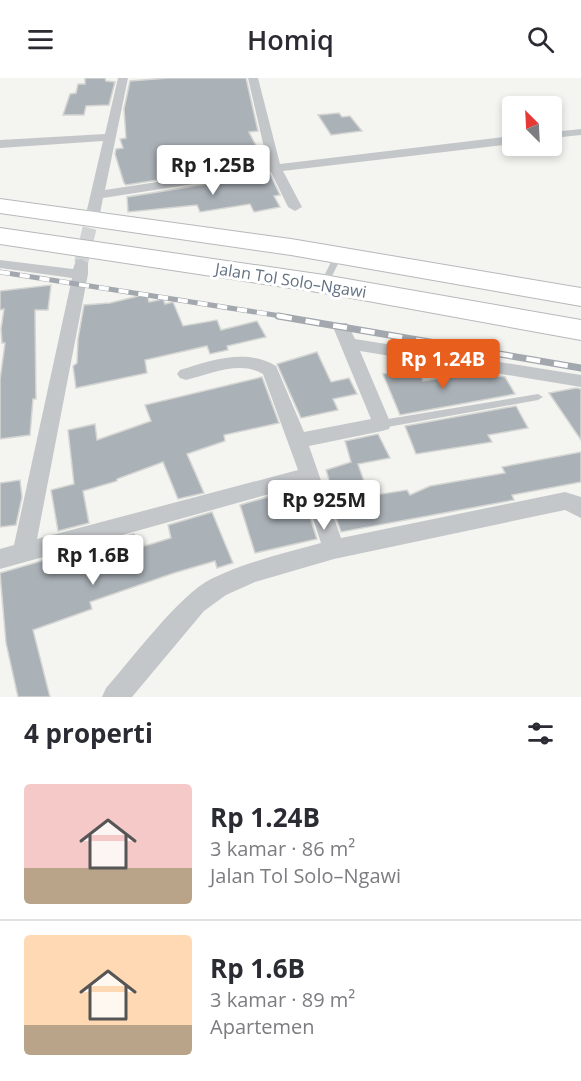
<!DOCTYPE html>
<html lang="id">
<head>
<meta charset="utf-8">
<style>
  :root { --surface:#fff; --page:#f7f7f7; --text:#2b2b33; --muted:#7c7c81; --line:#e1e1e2; --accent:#e85f1d }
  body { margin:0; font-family:"Open Sans",sans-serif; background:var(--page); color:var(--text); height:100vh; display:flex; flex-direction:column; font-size:22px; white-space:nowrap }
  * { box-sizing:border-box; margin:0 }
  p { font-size:20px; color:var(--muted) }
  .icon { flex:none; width:33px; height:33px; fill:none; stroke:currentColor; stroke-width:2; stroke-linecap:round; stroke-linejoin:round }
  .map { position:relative; height:619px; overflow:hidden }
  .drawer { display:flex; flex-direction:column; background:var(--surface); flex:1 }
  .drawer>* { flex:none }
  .needle { width:39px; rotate:336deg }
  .controls { position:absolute; left:502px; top:18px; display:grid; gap:12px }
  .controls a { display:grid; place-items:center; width:60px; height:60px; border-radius:6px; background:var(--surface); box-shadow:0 3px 9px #0003; font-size:30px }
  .price { position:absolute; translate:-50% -51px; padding:0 14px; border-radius:6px; background:#fff; color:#222; font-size:20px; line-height:39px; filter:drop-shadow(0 2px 3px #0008) }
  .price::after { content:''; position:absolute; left:50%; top:36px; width:18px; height:14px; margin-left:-9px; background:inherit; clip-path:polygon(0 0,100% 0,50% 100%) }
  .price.selected { background:var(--accent); color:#fff }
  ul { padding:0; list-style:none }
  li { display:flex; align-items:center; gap:18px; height:150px; padding:0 24px }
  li+li { border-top:2px solid var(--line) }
  li span { display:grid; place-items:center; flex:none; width:168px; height:120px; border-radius:6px; color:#555 }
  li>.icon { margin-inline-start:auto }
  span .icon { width:72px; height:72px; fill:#fffc; stroke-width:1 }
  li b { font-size:26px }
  h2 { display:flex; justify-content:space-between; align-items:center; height:72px; padding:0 24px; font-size:26px }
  header { display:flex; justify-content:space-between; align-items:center; height:78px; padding:0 24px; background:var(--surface); font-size:27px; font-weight:600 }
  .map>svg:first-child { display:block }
</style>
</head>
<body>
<header><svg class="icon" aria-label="menu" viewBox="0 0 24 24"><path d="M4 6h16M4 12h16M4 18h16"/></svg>Homiq<svg class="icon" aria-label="search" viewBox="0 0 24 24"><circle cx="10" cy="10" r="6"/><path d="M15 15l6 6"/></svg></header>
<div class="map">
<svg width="581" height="619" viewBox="0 0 581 619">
  <rect width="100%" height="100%" fill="#f4f5f0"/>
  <g fill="#aab1b7" stroke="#d5d6d3" stroke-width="1.5">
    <path d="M 85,0 L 105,0 L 106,3 L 115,4 L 109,27 L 86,28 L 84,37 L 63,37 L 70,16 L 76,15 L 78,6 L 85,6 Z"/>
    <path d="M 168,0 L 246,0 L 258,53 L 249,54 L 265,85 L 126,107 L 124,105 L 115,76 L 116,71 L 123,70 L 120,61 L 126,60 L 124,31 L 130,3 Z"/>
    <path d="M 339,35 L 342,39 L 350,38 L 362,53 L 331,57 L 318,37 Z"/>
    <path d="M 270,96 L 280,117 L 274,118 L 280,129 L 254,134 L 250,126 L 200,134 L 197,127 L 128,134 L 127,119 Z"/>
    <path d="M 51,207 L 48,232 L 35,232 L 36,321 L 33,321 L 30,357 L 0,361 L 0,302 L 5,265 L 2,265 L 1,251 L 4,231 L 0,232 L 0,213 Z"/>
    <path d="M 147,216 L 149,224 L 163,221 L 165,226 L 173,224 L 183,248 L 217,242 L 221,252 L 257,243 L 266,259 L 227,268 L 228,272 L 210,276 L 207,268 L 145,282 L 147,295 L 76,310 L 73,288 L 77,285 L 78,261 L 84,227 L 110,225 Z"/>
    <path d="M 317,274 L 331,304 L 349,300 L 357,316 L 333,321 L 338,332 L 301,340 L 277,286 Z"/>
    <path d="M 418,291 L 423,303 L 479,295 L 505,299 L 515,316 L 400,337 L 383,296 Z"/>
    <path d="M 262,299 L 279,345 L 224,357 L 225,363 L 187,376 L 204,415 L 178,421 L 163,384 L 117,401 L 117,403 L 83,413 L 89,445 L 58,453 L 51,412 L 74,406 L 68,352 L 95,346 L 97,362 L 151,343 L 145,327 Z"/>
    <path d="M 576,310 L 581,311 L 581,362 L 549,315 Z"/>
    <path d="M 516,328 L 528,350 L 488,357 L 492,364 L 416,376 L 405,348 Z"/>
    <path d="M 378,356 L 390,380 L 358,386 L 369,418 L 407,412 L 410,417 L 430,408 L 505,395 L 502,389 L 581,374 L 581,404 L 512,417 L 514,422 L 341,454 L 330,422 L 335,421 L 326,392 L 351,384 L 345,363 Z"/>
    <path d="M 20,402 L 22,419 L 16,447 L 0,449 L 0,405 Z"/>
    <path d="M 284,414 L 289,430 L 306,427 L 317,461 L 255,475 L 240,427 Z"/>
    <path d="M 212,434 L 233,485 L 217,490 L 215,483 L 174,495 L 90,524 L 92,531 L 33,552 L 50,619 L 18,619 L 6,565 L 0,495 L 134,456 L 138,470 L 171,460 L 168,447 Z"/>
  </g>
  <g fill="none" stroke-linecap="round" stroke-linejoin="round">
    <path stroke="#d0d4d4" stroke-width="14" stroke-dasharray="14 8" stroke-linecap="butt" d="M 81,185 L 93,136"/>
    <g stroke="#b6b8bb" stroke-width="2">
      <g id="motorway">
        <path d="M 0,121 L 291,161 L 581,210 L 581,228 L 291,177 L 0,135 Z"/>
        <path d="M 0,150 L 324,197 L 581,242 L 581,262 L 324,215 L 0,166 Z"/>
      </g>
    </g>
    <g fill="#c4c7ca" fill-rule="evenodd">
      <path d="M 335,176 L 341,176 L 342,178 L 327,208 L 321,208 L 320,206 Z"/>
      <path d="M 538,316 L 543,319 L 538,322 L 382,350 L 379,349 L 377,346 L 379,343 L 382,342 Z"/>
    </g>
    <g fill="#c4c7ca" fill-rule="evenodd">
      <path d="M 118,0 L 128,0 L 105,112 L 268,87 L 248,0 L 258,0 L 280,86 L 513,58 L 513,66 L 283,93 L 302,129 L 295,133 L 288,129 L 271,94 L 103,120 L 100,136 L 93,140 L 86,136 L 103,63 L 0,70 L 0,62 L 105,56 Z"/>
      <path d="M 581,51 L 581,57 L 552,60 L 552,54 Z"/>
      <path d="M 81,181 L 88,185 L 88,196 L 37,461 L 298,392 L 263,296 C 240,282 210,296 186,302 L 180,300 L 177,296 L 180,292 C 212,282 246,270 276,288 L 304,354 L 371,341 L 333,249 L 335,245 L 347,245 L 355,261 L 581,297 L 581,309 L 360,273 L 391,346 L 389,351 L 382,353 L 309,368 L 341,460 L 565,414 L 581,419 L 581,440 L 565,432 L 334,481 L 255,504 L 226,517 L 204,533 L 132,619 L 102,619 L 106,610 C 132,581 179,517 211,501 C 246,484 284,475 321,465 L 302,407 L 0,491 L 0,471 L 14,467 L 72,200 L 0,190 L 0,182 L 73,191 L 76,182 Z"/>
    </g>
    <use href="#motorway" fill="#fff" fill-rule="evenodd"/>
    <g stroke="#a3a8ae" stroke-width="5">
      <path id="rail-far1" d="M 0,194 L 287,239"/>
    </g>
    <g stroke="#a3a8ae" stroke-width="7">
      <path id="rail" d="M 278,238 L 581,290"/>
    </g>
    <use href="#rail-far1" stroke="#fff" stroke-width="4" stroke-dasharray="10" stroke-linecap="butt"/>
    <use href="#rail" stroke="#fff" stroke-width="4.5" stroke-dasharray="14" stroke-linecap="butt"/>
  </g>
  <g text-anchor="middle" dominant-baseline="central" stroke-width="6" stroke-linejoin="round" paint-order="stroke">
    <g font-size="16" fill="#627182" stroke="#fff">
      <text transform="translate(291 202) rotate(9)">Jalan Tol Solo–Ngawi</text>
    </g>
  </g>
</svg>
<div class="controls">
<a><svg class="needle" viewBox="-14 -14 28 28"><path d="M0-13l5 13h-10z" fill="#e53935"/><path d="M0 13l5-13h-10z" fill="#7c7c81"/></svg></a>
</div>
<b class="price" style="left:213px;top:118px">Rp 1.25B</b>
<b class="price selected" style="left:443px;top:312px">Rp 1.24B</b>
<b class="price" style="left:324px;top:453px">Rp 925M</b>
<b class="price" style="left:93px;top:508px">Rp 1.6B</b>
</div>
<section class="drawer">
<h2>4 properti<svg class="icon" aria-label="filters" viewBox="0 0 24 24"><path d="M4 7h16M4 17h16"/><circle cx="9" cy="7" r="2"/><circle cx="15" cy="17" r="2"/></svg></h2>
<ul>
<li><span style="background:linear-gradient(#f6c9c9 70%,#b9a48a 0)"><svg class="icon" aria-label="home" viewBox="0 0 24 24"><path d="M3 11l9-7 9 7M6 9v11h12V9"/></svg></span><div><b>Rp 1.24B</b><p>3 kamar · 86 m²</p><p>Jalan Tol Solo–Ngawi</p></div></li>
<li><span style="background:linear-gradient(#ffd9b3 75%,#b9a48a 0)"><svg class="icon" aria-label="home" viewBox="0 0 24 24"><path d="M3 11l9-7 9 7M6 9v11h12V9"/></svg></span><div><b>Rp 1.6B</b><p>3 kamar · 89 m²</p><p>Apartemen</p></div></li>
</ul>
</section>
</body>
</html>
